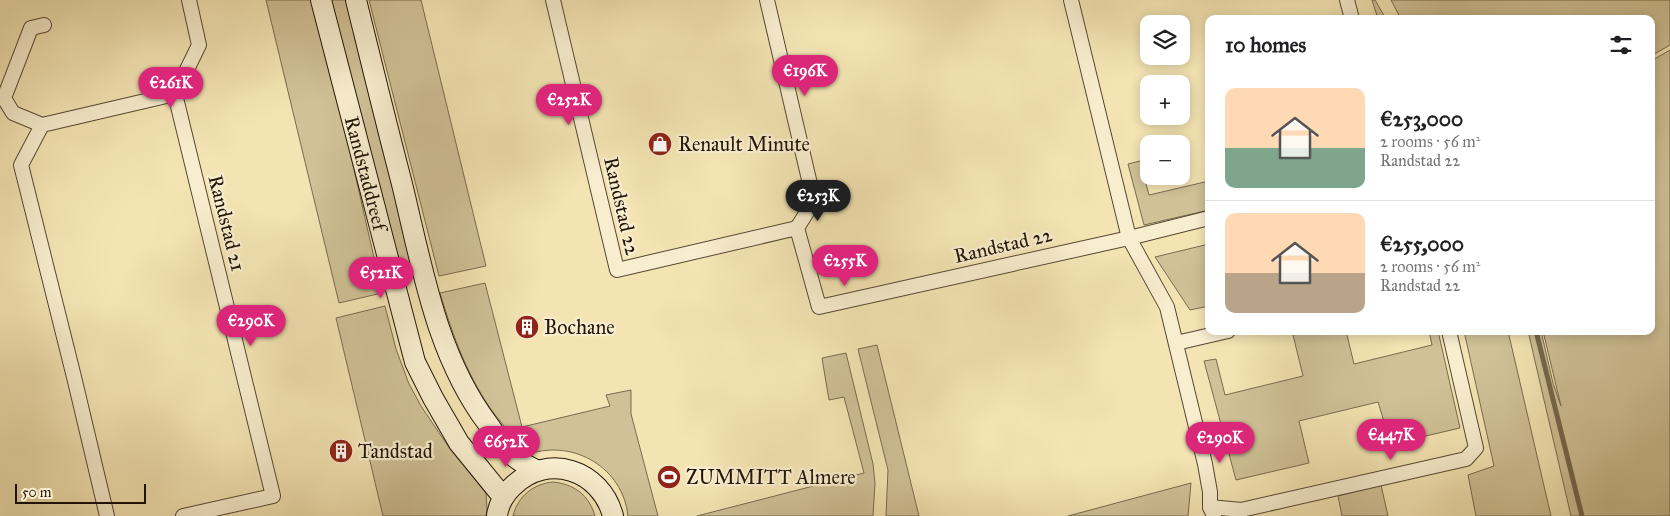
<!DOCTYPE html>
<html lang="en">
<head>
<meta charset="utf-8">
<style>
  :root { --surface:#fff; --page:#f6f6f6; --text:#202124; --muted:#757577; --line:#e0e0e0; --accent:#db2777 }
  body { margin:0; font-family:"IM FELL Great Primer",serif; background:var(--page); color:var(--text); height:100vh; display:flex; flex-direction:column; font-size:19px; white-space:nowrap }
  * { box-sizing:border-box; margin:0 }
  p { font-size:16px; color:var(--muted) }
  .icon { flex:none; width:28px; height:28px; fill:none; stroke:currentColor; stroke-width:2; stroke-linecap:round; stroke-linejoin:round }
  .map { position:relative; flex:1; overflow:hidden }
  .drawer { position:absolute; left:1205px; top:15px; width:450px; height:320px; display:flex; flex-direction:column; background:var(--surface); border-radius:10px; box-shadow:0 2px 12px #0003 }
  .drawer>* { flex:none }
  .buttons { position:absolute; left:1140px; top:15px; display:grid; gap:10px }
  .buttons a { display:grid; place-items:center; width:50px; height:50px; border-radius:10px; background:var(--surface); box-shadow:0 2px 12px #0003; font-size:25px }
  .scale { position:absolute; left:15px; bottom:12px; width:131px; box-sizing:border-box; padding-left:5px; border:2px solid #221508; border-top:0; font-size:14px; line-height:18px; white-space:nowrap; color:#221508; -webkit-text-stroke:4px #f8edce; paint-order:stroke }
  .price { position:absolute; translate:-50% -42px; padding:0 11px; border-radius:18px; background:var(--accent); color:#fff; font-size:16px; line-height:32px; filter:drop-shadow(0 1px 2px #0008) }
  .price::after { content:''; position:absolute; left:50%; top:30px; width:15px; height:11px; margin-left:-8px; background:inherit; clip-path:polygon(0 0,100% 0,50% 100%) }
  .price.current { background:#222; color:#fff }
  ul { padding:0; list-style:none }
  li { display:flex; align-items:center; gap:15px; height:125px; padding:0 20px }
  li+li { border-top:1px solid var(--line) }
  li span { display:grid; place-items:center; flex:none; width:140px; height:100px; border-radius:10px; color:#555 }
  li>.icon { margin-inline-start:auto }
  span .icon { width:60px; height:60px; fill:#fffc; stroke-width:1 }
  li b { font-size:21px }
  h2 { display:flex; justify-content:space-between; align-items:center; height:60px; padding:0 20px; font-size:21px }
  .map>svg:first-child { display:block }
</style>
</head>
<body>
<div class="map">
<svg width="1670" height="516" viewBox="0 0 1670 516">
  <rect width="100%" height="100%" fill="#f4e4b3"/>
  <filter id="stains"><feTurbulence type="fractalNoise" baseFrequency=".004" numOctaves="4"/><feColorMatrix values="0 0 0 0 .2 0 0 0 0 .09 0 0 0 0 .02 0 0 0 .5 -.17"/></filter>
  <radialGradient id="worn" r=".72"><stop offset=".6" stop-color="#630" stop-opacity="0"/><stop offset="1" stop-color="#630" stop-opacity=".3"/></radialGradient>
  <g fill="#d0c196" stroke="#796b4f">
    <path d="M 266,0 L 313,0 L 336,90 L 382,293 L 339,303 Z"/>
    <path d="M 330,0 L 347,0 L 413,265 L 396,267 Z"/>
    <path d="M 369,0 L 421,0 L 486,266 L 439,276 Z"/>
    <path d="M 1372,0 L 1375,0 L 1386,19 L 1378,19 Z"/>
    <path d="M 1391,0 L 1670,0 L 1670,45 L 1651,56 L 1651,19 L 1401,19 Z"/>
    <path d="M 1670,50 L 1670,516 L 1571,516 L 1528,331 L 1541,331 L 1553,383 L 1561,406 L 1543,331 L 1651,331 L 1651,61 Z"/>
    <path d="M 1140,161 L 1149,195 L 1209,181 L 1209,210 L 1144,225 L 1128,164 Z"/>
    <path d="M 1209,244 L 1209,306 L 1190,310 L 1155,257 Z"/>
    <path d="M 485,283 L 522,427 L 610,406 L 606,395 L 631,390 L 631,414 L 658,516 L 628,516 C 623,468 574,439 529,454 C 518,442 506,429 496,416 C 468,379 453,336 440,293 Z"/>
    <path d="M 385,306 L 396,349 L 409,384 L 421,406 L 448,446 L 486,493 L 487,509 L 486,516 L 383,516 L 336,318 Z"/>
    <path d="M 1308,331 L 1346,331 L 1354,364 L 1432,345 L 1429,331 L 1438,331 L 1460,428 L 1391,444 L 1378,402 L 1299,421 L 1309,463 L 1236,480 L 1204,361 L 1216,359 L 1225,395 L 1303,376 L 1293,335 Z"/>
    <path d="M 1464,331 L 1508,331 L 1551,516 L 1476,516 L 1468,475 L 1494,466 Z"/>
    <path d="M 877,345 L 919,516 L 886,516 L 888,470 L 858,349 Z"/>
    <path d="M 846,353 L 873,464 L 875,483 L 873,516 L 697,516 L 864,473 L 844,397 L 829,400 L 822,358 Z"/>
    <path d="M 553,482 C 574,484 589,495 595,516 L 513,516 C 518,496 533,484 553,482 Z"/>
    <path d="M 1191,483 L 1188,516 L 1068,516 Z"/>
    <path d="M 1381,485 L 1388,516 L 1342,516 L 1338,496 Z"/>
  </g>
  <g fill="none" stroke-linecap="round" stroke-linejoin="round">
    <path stroke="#75674c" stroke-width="5" d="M 1536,331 L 1582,516"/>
    <g stroke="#564933" stroke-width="16">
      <g id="street">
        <path d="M 553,0 L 617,270 L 797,228 L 819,307 L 1129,238 L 1209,218"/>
        <path d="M 767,0 L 814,201 L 797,228"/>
        <path d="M 1071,0 L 1129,238 L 1167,307 L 1205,464 L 1210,492 L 1210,507 L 1214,516"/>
        <path d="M 1347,0 L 1352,19"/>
        <path d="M 44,25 L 31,28 L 4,98 L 13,113 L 42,125 L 175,94 L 199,45 L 189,0"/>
        <path d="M 175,94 L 273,496 L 183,516"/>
        <path d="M 42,125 L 21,165 L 74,377 L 107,516"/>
        <path d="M 1176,343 L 1228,331"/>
        <path d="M 1210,507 L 1241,510 L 1466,459 L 1476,448 L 1449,331"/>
      </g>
    </g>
    <g stroke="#221508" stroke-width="22">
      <g id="secondary">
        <path id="s1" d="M 321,0 L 415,362 L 433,398 L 459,443 L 503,497"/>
        <path d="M 356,0 C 371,61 386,123 402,184 C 422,266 436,355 488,424 C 504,447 510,458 536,470"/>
        <path d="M 497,516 C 498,505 505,493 513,486 C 548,452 601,470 613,516"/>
      </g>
    </g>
    <use href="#street" stroke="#f8edce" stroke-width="14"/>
    <use href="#secondary" stroke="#f8edce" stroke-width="20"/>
  </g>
  <defs>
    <g id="shop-disc" transform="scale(1.25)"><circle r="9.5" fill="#8f2418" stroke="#f8edce"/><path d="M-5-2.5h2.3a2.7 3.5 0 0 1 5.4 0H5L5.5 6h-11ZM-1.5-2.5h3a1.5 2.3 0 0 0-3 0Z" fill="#fff"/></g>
    <g id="building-disc" transform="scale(1.25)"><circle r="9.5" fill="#8f2418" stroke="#f8edce"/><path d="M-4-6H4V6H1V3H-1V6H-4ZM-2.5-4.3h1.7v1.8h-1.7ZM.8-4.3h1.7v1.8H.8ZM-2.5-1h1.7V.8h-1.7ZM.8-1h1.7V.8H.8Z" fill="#fff"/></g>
    <g id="stadium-disc" transform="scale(1.25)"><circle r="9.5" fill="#8f2418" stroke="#f8edce"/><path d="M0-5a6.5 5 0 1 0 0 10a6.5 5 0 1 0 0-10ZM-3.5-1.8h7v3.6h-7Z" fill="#fff"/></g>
  </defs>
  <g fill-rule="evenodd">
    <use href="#shop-disc" x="660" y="144"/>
    <use href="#building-disc" x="527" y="327"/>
    <use href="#building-disc" x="341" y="451"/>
    <use href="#stadium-disc" x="669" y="477"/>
  </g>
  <g text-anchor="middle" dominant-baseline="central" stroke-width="4.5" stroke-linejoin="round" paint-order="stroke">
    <g font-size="20" fill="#221508" stroke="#f8edce" text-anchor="start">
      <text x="678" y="144">Renault Minute</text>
      <text x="544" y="327">Bochane</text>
      <text x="358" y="451">Tandstad</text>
      <text x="686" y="477">ZUMMITT Almere</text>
    </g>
    <g font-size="20" fill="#221508" stroke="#f8edce">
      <text stroke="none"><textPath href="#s1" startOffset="179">Randstaddreef</textPath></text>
      <text transform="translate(622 206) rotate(77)">Randstad 22</text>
      <text transform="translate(227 223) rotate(76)">Randstad 21</text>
      <text transform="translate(1003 245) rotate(-13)">Randstad 22</text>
    </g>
  </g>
  <rect width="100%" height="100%" filter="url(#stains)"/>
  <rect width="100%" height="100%" fill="url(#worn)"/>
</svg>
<div class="buttons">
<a><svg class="icon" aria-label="layers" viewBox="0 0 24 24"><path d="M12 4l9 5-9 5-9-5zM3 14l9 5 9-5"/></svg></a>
<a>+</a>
<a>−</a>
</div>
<div class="scale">50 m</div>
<b class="price" style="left:805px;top:97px">€196K</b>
<b class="price" style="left:171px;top:109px">€261K</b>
<b class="price" style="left:569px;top:126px">€252K</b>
<b class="price current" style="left:818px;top:222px">€253K</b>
<b class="price" style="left:845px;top:287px">€255K</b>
<b class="price" style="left:381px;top:299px">€521K</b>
<b class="price" style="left:251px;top:347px">€290K</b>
<b class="price" style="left:1391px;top:461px">€447K</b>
<b class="price" style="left:1220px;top:464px">€290K</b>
<b class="price" style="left:506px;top:468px">€652K</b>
<section class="drawer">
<h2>10 homes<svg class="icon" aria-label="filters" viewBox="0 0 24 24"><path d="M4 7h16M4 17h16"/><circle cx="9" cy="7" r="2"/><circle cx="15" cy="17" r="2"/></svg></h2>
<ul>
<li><span style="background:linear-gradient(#ffd9b3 60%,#7fa58c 0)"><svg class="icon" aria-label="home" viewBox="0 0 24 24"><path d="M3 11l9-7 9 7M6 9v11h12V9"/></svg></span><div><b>€253,000</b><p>2 rooms · 56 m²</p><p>Randstad 22</p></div></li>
<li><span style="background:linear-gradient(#ffd9b3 60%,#b9a48a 0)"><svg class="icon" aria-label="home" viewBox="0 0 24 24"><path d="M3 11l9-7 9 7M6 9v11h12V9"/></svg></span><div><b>€255,000</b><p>2 rooms · 56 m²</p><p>Randstad 22</p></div></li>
</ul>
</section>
</div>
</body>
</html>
